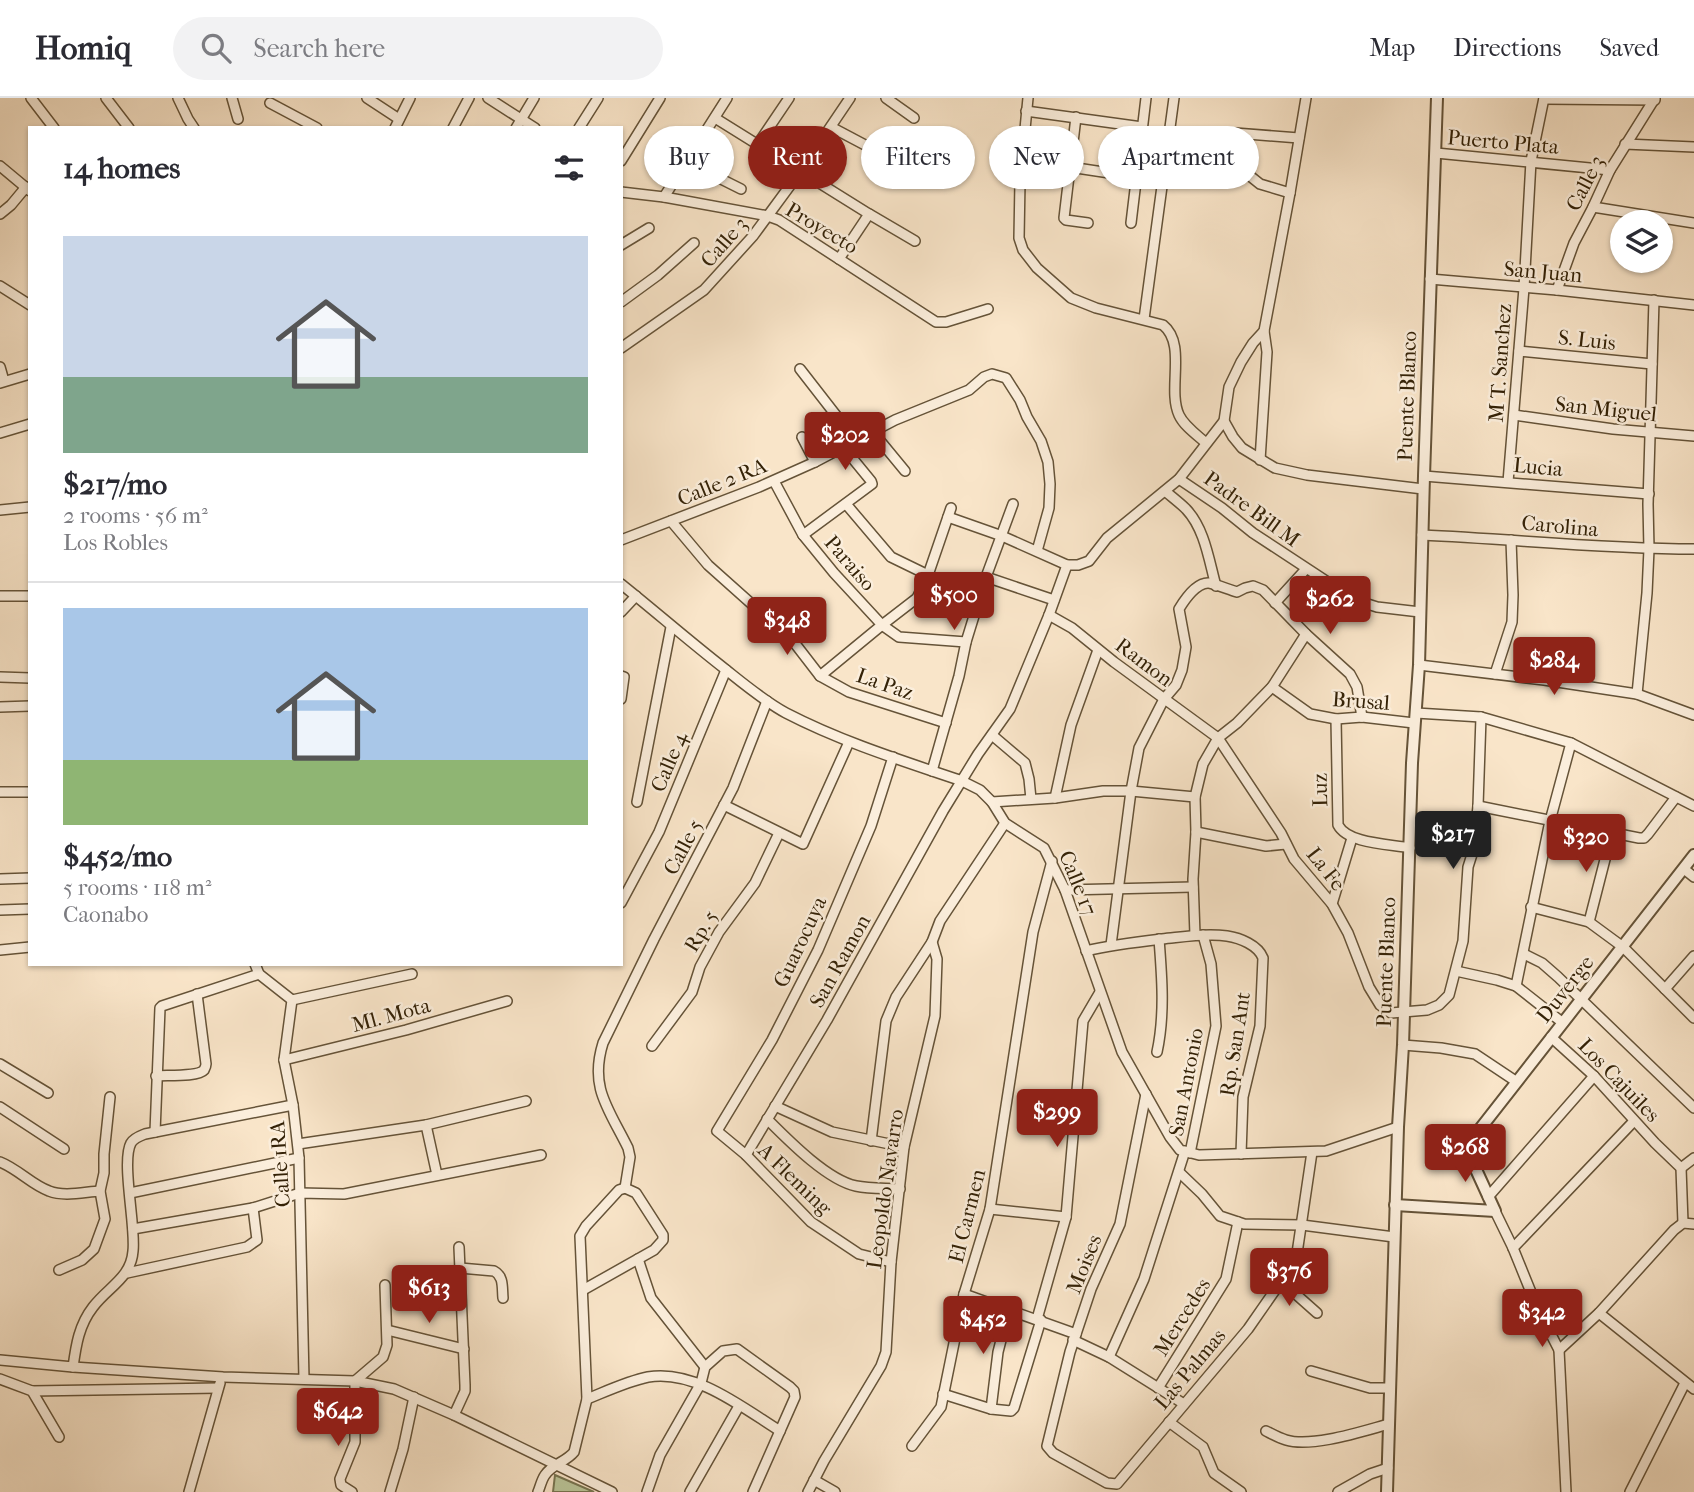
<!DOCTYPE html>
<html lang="en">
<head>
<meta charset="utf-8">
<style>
  :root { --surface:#fff; --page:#f2f2f3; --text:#2b2b33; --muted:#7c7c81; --line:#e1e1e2; --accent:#8f2418 }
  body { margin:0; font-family:"IM FELL French Canon",serif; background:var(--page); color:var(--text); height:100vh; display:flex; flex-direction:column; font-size:26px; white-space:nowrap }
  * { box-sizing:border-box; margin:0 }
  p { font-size:23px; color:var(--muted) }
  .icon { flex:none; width:38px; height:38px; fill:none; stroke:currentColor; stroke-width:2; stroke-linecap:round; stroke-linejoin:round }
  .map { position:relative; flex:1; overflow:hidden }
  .side { position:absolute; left:28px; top:28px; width:595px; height:840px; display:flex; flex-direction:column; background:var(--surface); border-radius:0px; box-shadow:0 2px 5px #0004 }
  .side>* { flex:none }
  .top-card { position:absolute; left:644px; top:28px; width:665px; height:63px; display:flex; gap:14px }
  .buttons { position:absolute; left:1610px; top:112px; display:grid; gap:14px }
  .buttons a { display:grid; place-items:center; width:63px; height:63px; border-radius:50%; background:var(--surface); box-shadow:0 2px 5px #0004; font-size:35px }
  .price { position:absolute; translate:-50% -60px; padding:0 16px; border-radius:7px; background:var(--accent); color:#fff; font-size:23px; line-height:46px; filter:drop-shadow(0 2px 4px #0008) }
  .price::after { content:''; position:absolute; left:50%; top:42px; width:21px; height:16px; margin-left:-10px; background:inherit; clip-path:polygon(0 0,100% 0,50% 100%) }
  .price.current { background:#222; color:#fff }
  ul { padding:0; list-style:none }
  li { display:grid; align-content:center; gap:14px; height:371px; padding:0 35px }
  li+li { border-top:2px solid var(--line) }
  li span { display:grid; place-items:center; height:217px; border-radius:0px; color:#555 }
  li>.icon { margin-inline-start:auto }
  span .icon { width:126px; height:126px; fill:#fffc; stroke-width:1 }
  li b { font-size:30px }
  h2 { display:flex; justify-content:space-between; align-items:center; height:84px; padding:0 35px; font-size:30px }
  .pill { padding:0 24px; border-radius:32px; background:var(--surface); box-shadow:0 2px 5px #0004; font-size:24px; line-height:63px }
  .pill.current { background:var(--accent); color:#fff }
  header { display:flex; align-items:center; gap:42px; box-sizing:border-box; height:98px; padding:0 35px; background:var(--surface); border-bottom:2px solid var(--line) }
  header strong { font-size:33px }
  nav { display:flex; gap:38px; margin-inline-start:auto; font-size:24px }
  .search { width:490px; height:63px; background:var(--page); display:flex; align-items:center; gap:18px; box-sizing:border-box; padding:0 24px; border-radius:38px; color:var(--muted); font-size:26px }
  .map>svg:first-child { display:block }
</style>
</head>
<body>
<header>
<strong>Homiq</strong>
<div class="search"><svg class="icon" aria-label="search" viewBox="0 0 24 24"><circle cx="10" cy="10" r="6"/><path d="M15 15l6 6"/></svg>Search here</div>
<nav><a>Map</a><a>Directions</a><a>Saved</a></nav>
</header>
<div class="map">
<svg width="1694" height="1394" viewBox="0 0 1694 1394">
  <rect width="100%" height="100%" fill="#f9e5c9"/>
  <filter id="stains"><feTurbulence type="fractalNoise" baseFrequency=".00286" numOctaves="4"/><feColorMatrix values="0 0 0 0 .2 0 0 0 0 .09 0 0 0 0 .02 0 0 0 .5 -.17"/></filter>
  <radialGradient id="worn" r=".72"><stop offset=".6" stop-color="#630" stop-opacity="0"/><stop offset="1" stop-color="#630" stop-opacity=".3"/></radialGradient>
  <path fill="#bac599" stroke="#777450" stroke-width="2" d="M 555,1377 L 594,1394 L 553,1394 Z"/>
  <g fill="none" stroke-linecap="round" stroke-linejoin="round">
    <g stroke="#655338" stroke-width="12">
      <g id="minor">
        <path d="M 31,0 L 54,30"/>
        <path d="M 106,0 L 129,30"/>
        <path d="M 178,0 L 188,21 L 194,30"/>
        <path d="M 232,0 L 238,21"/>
        <path d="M 367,0 L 399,21"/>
        <path d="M 488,0 L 535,30"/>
        <path d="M 886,0 L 914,20"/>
        <path d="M 1028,0 L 1020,83 L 1019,140 L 1023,152 L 1037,170 L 1071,200 L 1096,210 L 1163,227 C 1187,246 1167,291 1179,317 C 1184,328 1197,337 1206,345"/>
        <path d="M 1544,1 L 1655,2"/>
        <path d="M 270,5 L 317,30"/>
        <path d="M 1026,13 L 1142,29"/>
        <path d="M 1076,19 L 1064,120 L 1066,122 L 1088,125"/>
        <path d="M 715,20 L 869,116 L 915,143"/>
        <path d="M 831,29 L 901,66"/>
        <path d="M 395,30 L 410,0"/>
        <path d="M 453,30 L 469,0"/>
        <path d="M 516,30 L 534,0"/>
        <path d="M 579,30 L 598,0"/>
        <path d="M 1235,35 L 1299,40"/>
        <path d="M 758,46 L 789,0"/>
        <path d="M 1625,46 L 1694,49"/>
        <path d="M 1436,55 L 1610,72"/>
        <path d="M 621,63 L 660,0"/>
        <path d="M 687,64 L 741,91"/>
        <path d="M 1235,66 L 1260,86 L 1290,95"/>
        <path d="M 0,68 L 30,93"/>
        <path d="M 1070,69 L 1136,79"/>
        <path d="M 621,94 L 664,99 L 768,118 L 779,122 L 936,224 L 946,224 L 988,211"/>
        <path d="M 664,99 L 727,0"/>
        <path d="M 1593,109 L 1694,125"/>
        <path d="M 0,116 L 11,107 L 26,89"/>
        <path d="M 1131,125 L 1146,0"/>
        <path d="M 621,147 L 649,130"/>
        <path d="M 839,161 L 869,116"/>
        <path d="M 1430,181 L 1557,192 L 1694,207"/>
        <path d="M 0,188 L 30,207"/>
        <path d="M 1557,192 L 1574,145 L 1593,109 L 1610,72 L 1655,0"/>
        <path d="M 621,204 L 658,177 L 694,145"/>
        <path d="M 1144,221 L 1174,0"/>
        <path d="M 621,250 L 704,192 L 753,138 L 800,74 L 850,0"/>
        <path d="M 1519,253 L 1652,266"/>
        <path d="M 0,269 L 4,283"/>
        <path d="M 800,271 L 856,343"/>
        <path d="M 0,285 L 30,276"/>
        <path d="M 1514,317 L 1613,331 L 1694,338"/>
        <path d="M 1224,323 L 1233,339 L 1242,350 L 1275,370 L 1307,377 L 1423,391"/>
        <path d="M 872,333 L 905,373"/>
        <path d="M 0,335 L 30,326"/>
        <path d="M 802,339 L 815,364"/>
        <path d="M 1260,362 L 1267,254 L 1264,233"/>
        <path d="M 1424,378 L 1649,396"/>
        <path d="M 1179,381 L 1222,410 L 1253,435 L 1355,502 L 1377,509 L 1420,514"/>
        <path d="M 774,383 L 803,437 L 834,475 L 882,527 L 899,539 L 966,544"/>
        <path d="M 1508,384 L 1524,190 L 1531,63 L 1544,0"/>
        <path d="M 1165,393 C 1172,399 1180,405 1186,411 C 1205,431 1209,463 1216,488"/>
        <path d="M 846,406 L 891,459 L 928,477"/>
        <path d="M 0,412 L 30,409"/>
        <path d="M 948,419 L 1002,438 L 1067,467 L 1078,467 L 1089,463 L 1107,440 L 1179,381 L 1224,323 L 1229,289 L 1241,264 L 1253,245 L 1264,233 L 1290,95 L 1306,0"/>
        <path d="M 671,423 L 708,467 L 793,543 L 820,578 L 849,594 L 946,625"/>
        <path d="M 803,437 L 872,386 L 871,383 L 844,350"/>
        <path d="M 1422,437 C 1513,441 1603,451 1694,451"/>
        <path d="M 621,442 L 759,389 L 815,364 L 895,322 L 969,292 L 984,279 L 992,276 L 1006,280 L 1020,302 L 1027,319 L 1041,343 L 1048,364 L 1050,386 L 1049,410 L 1037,453"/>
        <path d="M 986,479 L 1054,502"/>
        <path d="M 621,486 C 656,514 689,543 725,571 C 745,587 764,603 786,615 C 842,644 903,663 962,683 L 980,692 L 992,704 L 1005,725 L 1044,750 L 1065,792 L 1122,954 L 1170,1039 L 1180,1052 L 1199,1057 L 1326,1053 L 1398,1029"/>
        <path d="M 0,498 L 30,498"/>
        <path d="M 1275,505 L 1306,471"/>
        <path d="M 621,514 L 636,498"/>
        <path d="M 1049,517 L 1072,530 L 1114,564 L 1218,640 L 1281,735 L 1294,761 L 1332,806 L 1348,835 L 1369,889 L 1380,907 L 1391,915 L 1427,912 L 1439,907 L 1449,897 L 1463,843 L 1468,769 L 1474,750 L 1478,708 L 1481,619"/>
        <path d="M 1419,567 L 1544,582 L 1637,596 L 1694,617"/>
        <path d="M 1495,576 L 1512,524 L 1513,497 L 1511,442"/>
        <path d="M 621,578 L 624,579 L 621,601"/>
        <path d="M 820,578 L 882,527 L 917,500 L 928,477 L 951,410"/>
        <path d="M 0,579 L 30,580"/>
        <path d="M 1272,589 L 1310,616 L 1336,621 L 1362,619 L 1414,625"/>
        <path d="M 1637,596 L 1647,495 L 1649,451 L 1648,406 L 1654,202"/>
        <path d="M 0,609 L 30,608"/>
        <path d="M 1416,615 L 1481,619 L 1571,645 L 1694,708"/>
        <path d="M 1336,621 L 1338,727 C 1348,746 1390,746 1410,750"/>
        <path d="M 992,637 L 1025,665 L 1029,681 L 1031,701"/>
        <path d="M 932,673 L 959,578 L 966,544 L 986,479 L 1013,406"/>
        <path d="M 0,694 L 30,694"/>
        <path d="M 1055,700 L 1071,627 L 1098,552"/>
        <path d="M 637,704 L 671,529"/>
        <path d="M 992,704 L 1055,700 L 1103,693 L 1131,693 L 1195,699"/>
        <path d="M 724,707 L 803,746 L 849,644"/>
        <path d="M 1478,708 L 1639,740 L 1644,740 L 1648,736 L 1676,699"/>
        <path d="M 1196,734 L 1266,748 L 1286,746"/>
        <path d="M 1684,771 L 1694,779"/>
        <path d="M 0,781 L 30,780"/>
        <path d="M 1065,792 L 1193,789"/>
        <path d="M 621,805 L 659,734 L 726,572"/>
        <path d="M 1332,806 L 1352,740"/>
        <path d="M 1531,809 L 1589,824 L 1623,849 L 1694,920"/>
        <path d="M 0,812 L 30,811"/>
        <path d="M 1589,824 L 1612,734"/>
        <path d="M 1195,837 L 1193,781 L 1196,734 L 1195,699 L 1203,666 L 1218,640 L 1237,625 L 1272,589 L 1306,536"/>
        <path d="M 1111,847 L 1131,693 L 1139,650 L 1164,601 L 1176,587 L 1182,572 L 1186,549 L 1179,511 C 1185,501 1197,484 1209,485 C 1215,486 1230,492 1237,494 L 1245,490 L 1253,488 L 1263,492 L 1306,536 L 1350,576 L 1357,589 L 1362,619"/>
        <path d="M 0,852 L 30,849"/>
        <path d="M 1086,853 C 1111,847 1136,844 1162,841 C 1183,839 1206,835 1227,838 C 1240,840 1258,847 1263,860 L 1260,928 L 1243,999 L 1241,1056"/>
        <path d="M 1524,856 L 1542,865 L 1558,879 L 1694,1010"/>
        <path d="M 255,866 L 259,876 L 292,902 L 284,962 L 293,1007 L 299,1060 L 304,1281"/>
        <path d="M 1456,873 L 1497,882 L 1516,888 L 1563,925"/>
        <path d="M 1516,888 L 1550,723 L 1571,645"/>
        <path d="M 1665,891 L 1694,858"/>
        <path d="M 292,902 L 412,876"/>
        <path d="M 1551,939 L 1594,978 L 1655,1045 L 1681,1070 L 1683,1125"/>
        <path d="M 1403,947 L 1441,950 L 1475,956 L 1517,984"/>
        <path d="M 652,948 L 692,894 L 700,869 L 719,834 L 755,785 L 779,735"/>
        <path d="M 1157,954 C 1165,917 1162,879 1159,841"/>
        <path d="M 284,962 L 406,932 L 507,903"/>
        <path d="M 0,966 L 48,995"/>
        <path d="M 156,978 C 166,977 198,979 204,972 C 205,970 206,968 206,966 L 197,896"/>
        <path d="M 1146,996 L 1120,1126 L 1091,1191 L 1070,1254 L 1047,1348 L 1053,1355 L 1107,1385 L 1117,1386 L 1248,1231 L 1296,1162 L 1312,1054"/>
        <path d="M 775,1008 L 832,1034 L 904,1049"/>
        <path d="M 0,1009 L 64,1051"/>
        <path d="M 767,1021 C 788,1042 827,1082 856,1088 C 870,1091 886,1090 900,1091"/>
        <path d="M 426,1027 L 437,1077"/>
        <path d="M 155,1034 L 160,910 L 162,908 L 259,876"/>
        <path d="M 871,1043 L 886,923 L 896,899 L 932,844 L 940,823 L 1005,725"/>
        <path d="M 298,1046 L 426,1027 L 526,1003"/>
        <path d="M 1190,1055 L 1216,928 L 1211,866 L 1203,837"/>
        <path d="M 746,1057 L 827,922 L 943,713 L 978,656 L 1010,611 L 1049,517 L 1067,467"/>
        <path d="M 0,1064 C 18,1071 32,1087 49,1093 C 64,1099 84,1094 100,1093"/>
        <path d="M 1681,1070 L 1694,1060"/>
        <path d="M 1179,1074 L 1202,1096 L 1220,1118 L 1244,1126 L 1302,1127 L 1394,1139"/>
        <path d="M 625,1090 L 630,1059 L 628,1050 C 609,1011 589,990 603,945 L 654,841 L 733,690 L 767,603"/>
        <path d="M 130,1095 L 299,1060"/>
        <path d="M 1488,1099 L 1594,978"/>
        <path d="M 990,1111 L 1066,1119"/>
        <path d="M 1495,1113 L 1513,1150 L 1537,1209 L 1559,1252 L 1566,1394"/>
        <path d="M 133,1131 L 253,1110 L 300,1095 L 344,1096 L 541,1057"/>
        <path d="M 1513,1150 L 1634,1023"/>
        <path d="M 638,1161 L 651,1200 L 705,1269"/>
        <path d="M 891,1164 L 859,1156 L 811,1124 L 746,1057 L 717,1033 L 772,942 L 818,852 L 871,728 L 893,659"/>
        <path d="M 460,1170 L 494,1173 C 504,1178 502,1190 503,1200"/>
        <path d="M 59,1172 L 82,1162 L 94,1151 L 105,1121 L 100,1093 L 104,1075 L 104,1056 L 110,999"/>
        <path d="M 127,1175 L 247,1149 L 257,1142 L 253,1110"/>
        <path d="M 1281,1183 L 1317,1215"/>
        <path d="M 583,1192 L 654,1152 L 663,1142 L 663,1137 L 636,1095 L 625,1090"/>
        <path d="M 964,1196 L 1076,1236"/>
        <path d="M 1599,1215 L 1694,1291"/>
        <path d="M 1037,1221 L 1066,1119 L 1083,923 L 1100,894"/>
        <path d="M 387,1232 L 464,1251"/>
        <path d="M 1073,1242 L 1109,1259 L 1184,1306"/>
        <path d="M 1559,1252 L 1599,1215 L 1674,1132 L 1683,1125 L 1694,1126"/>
        <path d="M 1109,1259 L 1144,1181 L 1185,1053"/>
        <path d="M 0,1262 L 73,1269 L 223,1279 L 355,1283 L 394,1291 L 454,1317 L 612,1394"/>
        <path d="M 73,1269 C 76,1247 79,1227 93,1209 C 108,1189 131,1180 133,1153 C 136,1129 121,1063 131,1045 C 134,1040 140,1038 145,1036 L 293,1007"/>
        <path d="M 1311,1273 L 1370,1290 L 1390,1290"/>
        <path d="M 0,1281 L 32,1293 L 59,1339"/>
        <path d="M 1158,1290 L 1226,1181 L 1238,1124"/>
        <path d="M 32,1293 L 218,1290"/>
        <path d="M 943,1296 L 991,1311 L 1011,1313 L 1014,1310 L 1041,1222"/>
        <path d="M 587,1301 C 607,1293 628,1283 648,1279 C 695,1271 743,1310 780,1333"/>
        <path d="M 991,1311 L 998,1254 L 1009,1211"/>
        <path d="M 454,1317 L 465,1293 L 465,1287 L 459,1149"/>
        <path d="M 1169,1324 L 1203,1349 L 1214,1375 L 1241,1394"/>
        <path d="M 1266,1333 C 1272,1336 1279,1340 1286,1342 C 1312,1350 1363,1333 1389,1326"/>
        <path d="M 912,1348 L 941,1309 L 964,1196 L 990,1111 L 1033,834 L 1052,763"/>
        <path d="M 814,1382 L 835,1394"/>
        <path d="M 189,1394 L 220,1285"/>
        <path d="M 352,1394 L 341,1387 L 340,1381 L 355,1344 L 355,1283 L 383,1259 L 387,1247 L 385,1187"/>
        <path d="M 390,1394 L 403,1351 L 414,1299"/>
        <path d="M 538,1394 C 540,1389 542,1381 545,1377 C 552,1366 566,1364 574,1354 L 587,1301 L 580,1138 L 586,1128 L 619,1092 L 625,1090"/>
        <path d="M 647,1394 L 660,1357 L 701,1285 L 705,1269 L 723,1253 L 737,1251 L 790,1289 L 794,1293 L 795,1299 L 753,1394"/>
        <path d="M 690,1394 L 739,1308"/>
        <path d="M 808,1394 L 824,1363 L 881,1268 L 886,1254 L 891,1164 L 904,1049 L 935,918 L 937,861 L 932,844"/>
        <path d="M 1338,1394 L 1370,1376 L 1388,1370"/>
        <path d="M 1630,1394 L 1685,1285"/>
      </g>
    </g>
    <g stroke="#655338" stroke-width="14">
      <g id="tertiary">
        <path d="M 1395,1107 L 1495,1113 L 1468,1054 L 1469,1045 L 1694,757"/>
        <path d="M 1387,1394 L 1398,1029 L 1403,947 L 1412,665 L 1419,567 L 1424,378 L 1437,0"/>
      </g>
    </g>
    <use href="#minor" stroke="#fbeedc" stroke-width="9"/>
    <use href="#tertiary" stroke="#fbeedc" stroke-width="10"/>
  </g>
  <g text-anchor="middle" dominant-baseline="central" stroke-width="5" stroke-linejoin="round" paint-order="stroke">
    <g font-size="21" fill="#342207" stroke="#fbeedc">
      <text transform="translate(1503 44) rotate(5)">Puerto Plata</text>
      <text transform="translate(1585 85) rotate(-63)">Calle 3</text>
      <text transform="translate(822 130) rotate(31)">Proyecto</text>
      <text transform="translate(724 144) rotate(-49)">Calle 3</text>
      <text transform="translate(1543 174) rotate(5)">San Juan</text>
      <text transform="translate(1587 242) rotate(6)">S. Luis</text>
      <text transform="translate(1500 265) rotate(-86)">M T. Sanchez</text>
      <text transform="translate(1407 298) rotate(-88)">Puente Blanco</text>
      <text transform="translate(1606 311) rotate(6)">San Miguel</text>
      <text transform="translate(1538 369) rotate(5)">Lucia</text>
      <text transform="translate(722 384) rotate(-22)">Calle 2 RA</text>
      <text transform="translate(1252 411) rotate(36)">Padre Bill M</text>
      <text transform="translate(1560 428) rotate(5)">Carolina</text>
      <text transform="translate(850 465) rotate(49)">Paraiso</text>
      <text transform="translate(1144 564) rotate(37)">Ramon</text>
      <text transform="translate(885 586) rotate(19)">La Paz</text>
      <text transform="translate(1361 603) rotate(4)">Brusal</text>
      <text transform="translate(669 664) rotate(-67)">Calle 4</text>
      <text transform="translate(1320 692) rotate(-91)">Luz</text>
      <text transform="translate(683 749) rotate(-62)">Calle 5</text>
      <text transform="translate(1326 771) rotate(52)">La Fe</text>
      <text transform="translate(1078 785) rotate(68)">Calle 17</text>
      <text transform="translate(701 833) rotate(-59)">Rp. 5</text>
      <text transform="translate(800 844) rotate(-65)">Guarocuya</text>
      <text transform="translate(840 863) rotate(-61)">San Ramon</text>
      <text transform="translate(1386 864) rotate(-88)">Puente Blanco</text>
      <text transform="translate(1565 891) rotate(-52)">Duverge</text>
      <text transform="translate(391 917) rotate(-15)">Ml. Mota</text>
      <text transform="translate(1235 946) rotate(-81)">Rp. San Ant</text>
      <text transform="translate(1619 982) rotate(46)">Los Cajuiles</text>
      <text transform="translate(1186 984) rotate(-79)">San Antonio</text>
      <text transform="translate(280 1066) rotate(-94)">Calle 1RA</text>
      <text transform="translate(795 1081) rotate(44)">A Fleming</text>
      <text transform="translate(885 1091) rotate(-82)">Leopoldo Navarro</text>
      <text transform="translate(967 1118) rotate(-76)">El Carmen</text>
      <text transform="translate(1084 1166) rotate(-68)">Moises</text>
      <text transform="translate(1182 1219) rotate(-58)">Mercedes</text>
      <text transform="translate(1190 1271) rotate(-50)">Las Palmas</text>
    </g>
  </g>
  <rect width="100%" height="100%" filter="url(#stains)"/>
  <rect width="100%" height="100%" fill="url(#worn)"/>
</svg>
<div class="buttons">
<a><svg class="icon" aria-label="layers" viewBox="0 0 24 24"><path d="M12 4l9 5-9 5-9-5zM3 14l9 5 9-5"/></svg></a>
</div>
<b class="price" style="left:845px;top:374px">$202</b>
<b class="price" style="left:954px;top:534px">$500</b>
<b class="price" style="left:1330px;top:538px">$262</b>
<b class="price" style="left:787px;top:559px">$348</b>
<b class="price" style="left:1554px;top:599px">$284</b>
<b class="price current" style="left:1453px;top:773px">$217</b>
<b class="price" style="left:1586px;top:776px">$320</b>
<b class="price" style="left:1057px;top:1051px">$299</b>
<b class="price" style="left:1465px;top:1086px">$268</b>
<b class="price" style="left:1289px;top:1210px">$376</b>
<b class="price" style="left:429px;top:1227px">$613</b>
<b class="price" style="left:1542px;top:1251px">$342</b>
<b class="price" style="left:983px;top:1258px">$452</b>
<b class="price" style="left:338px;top:1350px">$642</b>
<div class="top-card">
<a class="pill">Buy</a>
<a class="pill current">Rent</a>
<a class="pill">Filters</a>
<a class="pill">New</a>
<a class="pill">Apartment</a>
</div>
<section class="side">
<h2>14 homes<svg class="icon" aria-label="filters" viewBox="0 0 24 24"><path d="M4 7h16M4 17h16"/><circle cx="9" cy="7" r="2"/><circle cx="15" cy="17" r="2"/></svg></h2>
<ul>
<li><span style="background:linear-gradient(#c9d6e8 65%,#7fa58c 0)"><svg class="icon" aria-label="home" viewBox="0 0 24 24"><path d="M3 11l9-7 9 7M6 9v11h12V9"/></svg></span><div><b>$217/mo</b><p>2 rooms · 56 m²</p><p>Los Robles</p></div></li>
<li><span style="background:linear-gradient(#a9c7e8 70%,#8fb573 0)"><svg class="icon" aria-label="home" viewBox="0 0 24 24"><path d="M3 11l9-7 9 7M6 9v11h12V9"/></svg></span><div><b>$452/mo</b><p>5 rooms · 118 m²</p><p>Caonabo</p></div></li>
</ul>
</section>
</div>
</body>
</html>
